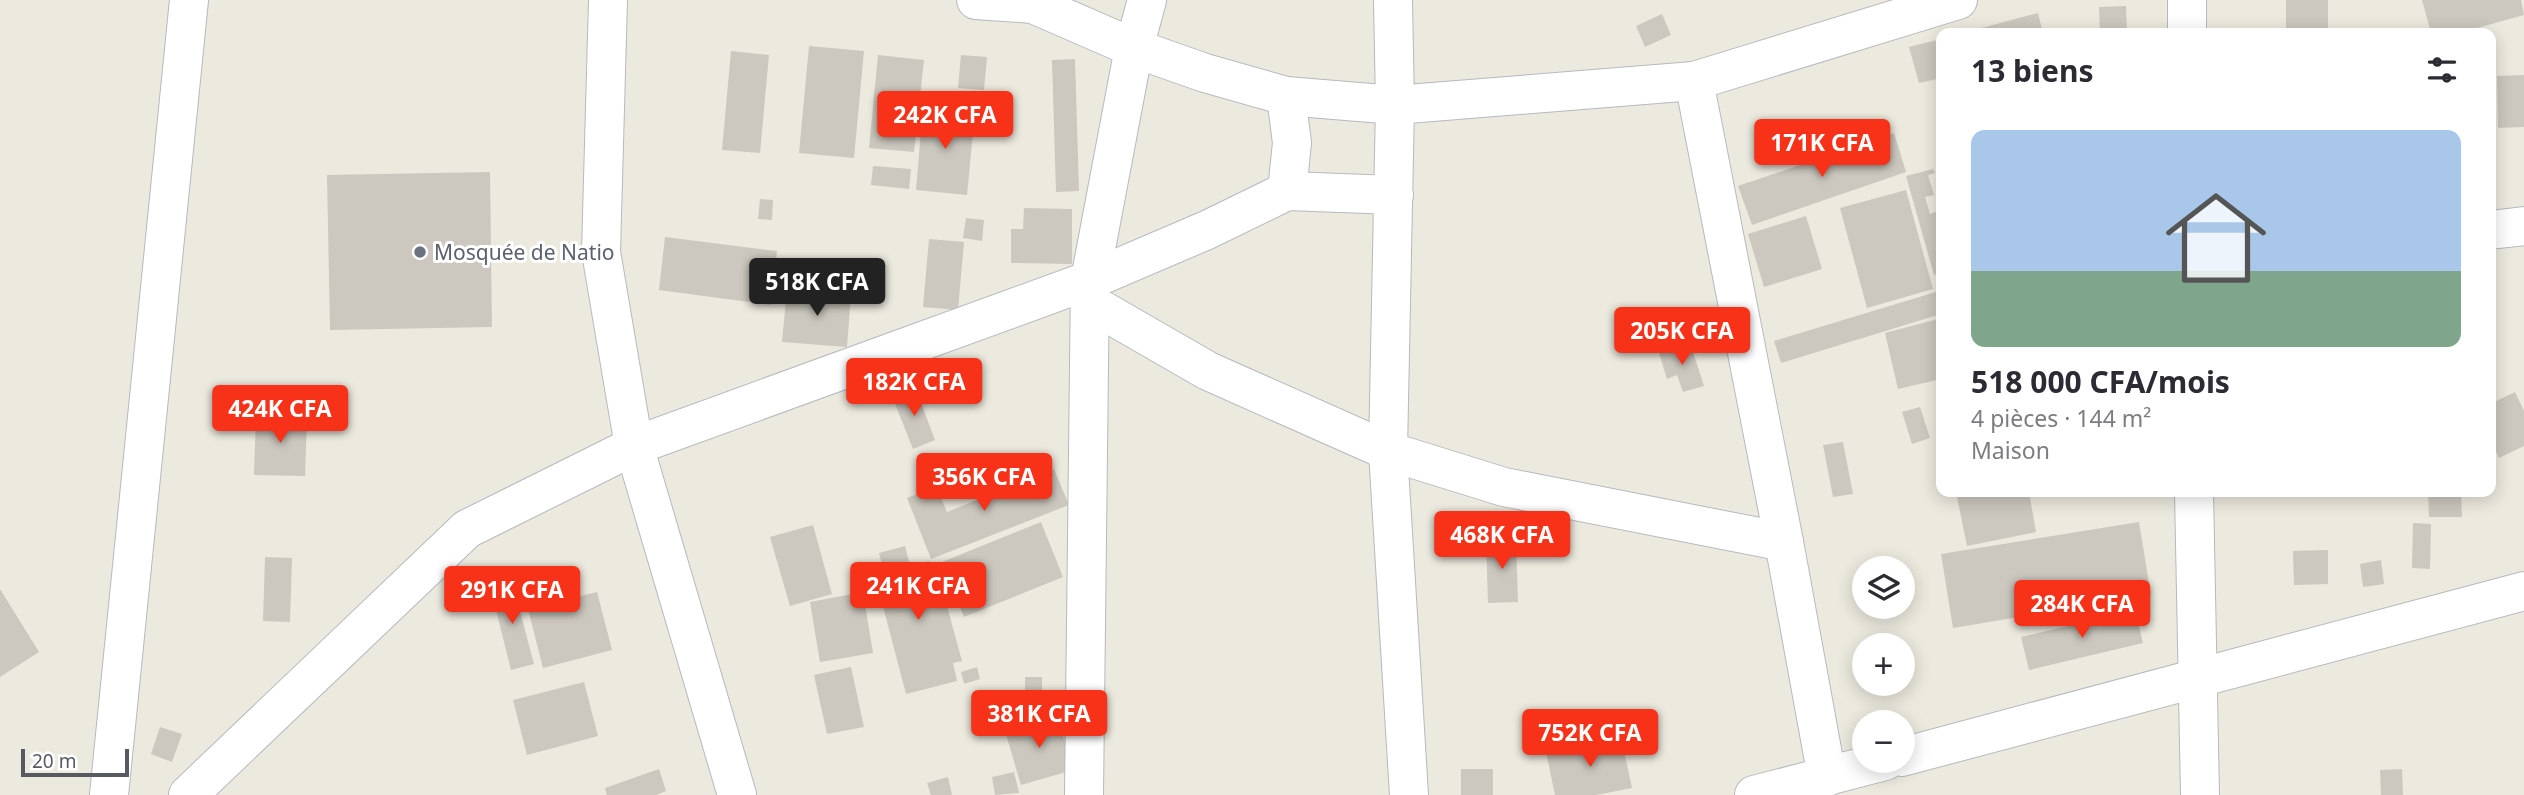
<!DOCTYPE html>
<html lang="fr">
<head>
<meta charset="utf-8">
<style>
  :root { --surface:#fff; --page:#f2f2f3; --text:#2b2b33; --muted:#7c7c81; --accent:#f83218 }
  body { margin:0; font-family:"Noto Sans",sans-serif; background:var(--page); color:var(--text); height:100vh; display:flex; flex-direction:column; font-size:26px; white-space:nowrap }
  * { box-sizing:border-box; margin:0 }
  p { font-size:23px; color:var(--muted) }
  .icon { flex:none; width:38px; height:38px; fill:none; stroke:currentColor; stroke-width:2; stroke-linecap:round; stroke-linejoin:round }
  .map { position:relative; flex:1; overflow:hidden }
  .side { position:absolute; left:1936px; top:28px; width:560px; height:469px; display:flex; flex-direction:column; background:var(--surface); border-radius:14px; box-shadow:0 4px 18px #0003 }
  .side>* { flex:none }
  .buttons { position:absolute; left:1852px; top:556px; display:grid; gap:14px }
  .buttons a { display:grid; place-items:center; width:63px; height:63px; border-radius:50%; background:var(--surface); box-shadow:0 4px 18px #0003; font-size:35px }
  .scale { position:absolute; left:21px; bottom:18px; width:108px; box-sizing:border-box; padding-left:7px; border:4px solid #575b61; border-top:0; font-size:19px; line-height:24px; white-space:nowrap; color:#575b61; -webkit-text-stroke:5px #fff; paint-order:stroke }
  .price { position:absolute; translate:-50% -60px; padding:0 16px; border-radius:7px; background:var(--accent); color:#fff; font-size:23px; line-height:46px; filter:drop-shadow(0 2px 4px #0008) }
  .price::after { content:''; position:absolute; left:50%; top:42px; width:21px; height:16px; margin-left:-10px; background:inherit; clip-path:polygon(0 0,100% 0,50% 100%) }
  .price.current { background:#222; color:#fff }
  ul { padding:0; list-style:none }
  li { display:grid; align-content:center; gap:14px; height:371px; padding:0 35px }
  li span { display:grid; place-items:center; height:217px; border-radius:14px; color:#555 }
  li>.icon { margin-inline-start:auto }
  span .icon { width:126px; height:126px; fill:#fffc; stroke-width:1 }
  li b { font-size:30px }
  h2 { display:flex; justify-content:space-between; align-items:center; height:84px; padding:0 35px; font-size:30px }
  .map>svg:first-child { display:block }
</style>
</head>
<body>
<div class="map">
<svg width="2524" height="795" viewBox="0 0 2524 795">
  <rect width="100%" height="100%" fill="#ece9de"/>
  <g fill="#ccc8bf">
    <rect x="2286" y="0" width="42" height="33"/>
    <path d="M 2422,0 L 2521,0 L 2524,15 L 2459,33 L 2431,33 Z"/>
    <path d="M 2126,6 L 2127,33 L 2100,33 L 2099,7 Z"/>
    <path d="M 2038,13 L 2043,33 L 1966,33 L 1966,32 Z"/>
    <path d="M 1662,14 L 1671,35 L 1645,47 L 1636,26 Z"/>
    <path d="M 1941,39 L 1941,78 L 1919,83 L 1909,47 Z"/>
    <path d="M 809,46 L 864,51 L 854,158 L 799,153 Z"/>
    <path d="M 731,51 L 769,55 L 760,153 L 722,150 Z"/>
    <path d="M 878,55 L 924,60 L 914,152 L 869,148 Z"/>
    <path d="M 961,55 L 987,57 L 984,90 L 958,88 Z"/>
    <path d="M 1075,59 L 1079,191 L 1056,192 L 1052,60 Z"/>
    <path d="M 2524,75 L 2524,127 L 2498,128 L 2497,76 Z"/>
    <path d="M 923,107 L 975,112 L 967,195 L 916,190 Z"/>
    <path d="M 1894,133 L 1906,172 L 1752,225 L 1738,186 Z"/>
    <path d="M 873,166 L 911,169 L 909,189 L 871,185 Z"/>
    <path d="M 1933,169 L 1935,173 L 1928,175 L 1934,195 L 1925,197 L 1930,214 L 1938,211 L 1941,220 L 1941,273 L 1934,275 L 1906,176 Z"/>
    <path d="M 490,172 L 492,327 L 330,330 L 327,175 Z"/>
    <path d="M 1906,190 L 1933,289 L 1867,308 L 1840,208 Z"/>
    <path d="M 760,199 L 773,200 L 772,220 L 758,219 Z"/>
    <path d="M 1024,208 L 1072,209 L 1072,264 L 1011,263 L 1011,229 L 1023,229 Z"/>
    <path d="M 1806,216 L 1822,269 L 1764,287 L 1748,234 Z"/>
    <path d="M 966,218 L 984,220 L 982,241 L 963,238 Z"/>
    <path d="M 665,237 L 777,251 L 771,305 L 659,290 Z"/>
    <path d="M 929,239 L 964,242 L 958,310 L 923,307 Z"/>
    <path d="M 787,289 L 851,294 L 847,347 L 782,342 Z"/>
    <path d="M 1939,291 L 1941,314 L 1781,363 L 1774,341 Z"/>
    <path d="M 1938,319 L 1941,329 L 1941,379 L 1898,389 L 1885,333 Z"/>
    <path d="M 1690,343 L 1704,386 L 1683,392 L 1677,375 L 1667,379 L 1659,353 Z"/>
    <path d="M 915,387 L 935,440 L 913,449 L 892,396 Z"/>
    <path d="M 2515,392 L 2524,411 L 2524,446 L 2499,458 L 2494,447 L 2490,449 L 2490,404 Z"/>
    <path d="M 1920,407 L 1930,438 L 1912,444 L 1902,412 Z"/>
    <path d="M 256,414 L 307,416 L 305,476 L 254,475 Z"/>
    <path d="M 1843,442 L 1853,494 L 1833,497 L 1823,445 Z"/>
    <path d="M 1054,469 L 1069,505 L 931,559 L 907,498 L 936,486 L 947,512 Z"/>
    <path d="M 1956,492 L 2029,492 L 2036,532 L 1967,546 Z"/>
    <path d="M 2428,492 L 2461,492 L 2462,517 L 2429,517 Z"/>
    <path d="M 1041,522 L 1063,577 L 964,617 L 942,562 Z"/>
    <path d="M 2139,522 L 2151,595 L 1953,628 L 1941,554 Z"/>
    <path d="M 2413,523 L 2431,524 L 2430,569 L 2412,568 Z"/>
    <path d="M 813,525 L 832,594 L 790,606 L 770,537 Z"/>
    <path d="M 1516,539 L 1518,602 L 1488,603 L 1486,540 Z"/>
    <path d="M 905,546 L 910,566 L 929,561 L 933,579 L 939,577 L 962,661 L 953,663 L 957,681 L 906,694 L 875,576 L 884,573 L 879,553 Z"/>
    <path d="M 2328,550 L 2328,584 L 2294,585 L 2293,551 Z"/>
    <path d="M 265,557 L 292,558 L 290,622 L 263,621 Z"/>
    <path d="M 2381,560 L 2384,584 L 2363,587 L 2360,564 Z"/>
    <path d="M 512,581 L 534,664 L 511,670 L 490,586 Z"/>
    <path d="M 0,589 L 39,652 L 0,677 Z"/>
    <path d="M 597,592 L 612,650 L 543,668 L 528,609 Z"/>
    <path d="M 863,592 L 873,653 L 820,662 L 810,602 Z"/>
    <path d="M 2135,610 L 2143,643 L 2029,670 L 2021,637 Z"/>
    <path d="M 851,667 L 864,727 L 827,734 L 814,675 Z"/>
    <path d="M 977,667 L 980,679 L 964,684 L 961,672 Z"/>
    <rect x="1025" y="677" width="17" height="22"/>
    <path d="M 584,682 L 598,736 L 527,755 L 513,700 Z"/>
    <path d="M 1057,716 L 1073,770 L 1021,785 L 1005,731 Z"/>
    <path d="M 160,727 L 182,734 L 172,762 L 151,754 Z"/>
    <path d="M 1621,737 L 1632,788 L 1596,795 L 1555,795 L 1546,752 Z"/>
    <path d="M 659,769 L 666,791 L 656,795 L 607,795 L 605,788 Z"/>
    <rect x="1461" y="769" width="32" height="26"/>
    <path d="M 2402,769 L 2403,795 L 2381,795 L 2380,770 Z"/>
    <path d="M 1014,772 L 1019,793 L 995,795 L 992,777 Z"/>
    <path d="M 948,777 L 952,795 L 931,795 L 927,783 Z"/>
  </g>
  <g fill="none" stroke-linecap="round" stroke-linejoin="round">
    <g stroke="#b6b9bf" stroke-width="40">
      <g id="minor">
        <path d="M 608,0 L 601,252 L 634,446 L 737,795"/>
        <path d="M 976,0 L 1033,4 L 1134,48 L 1205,73 L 1286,96 L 1395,105 L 1694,81 L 1958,0"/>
        <path d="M 1393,0 L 1395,105 L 1388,451 L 1409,795"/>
        <path d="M 2187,0 L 2187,33"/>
        <path d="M 1694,81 L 1784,542 L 1827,777"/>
        <path d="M 1286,96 L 1292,143 L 1287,191"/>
        <path d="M 2490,230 L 2524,226"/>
        <path d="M 1090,303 L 1208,371 L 1388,451 L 1504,487 L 1784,542"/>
        <path d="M 2194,492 L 2200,795"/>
        <path d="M 1902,757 L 2524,591"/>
        <path d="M 109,795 L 189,0"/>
        <path d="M 188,795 L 467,529 L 634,446 L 1090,280 L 1207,230 L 1287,191 L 1394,195"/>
        <path d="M 1084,795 L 1090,280 L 1134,48 L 1147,0"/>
        <path d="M 1754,795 L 1885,761"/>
      </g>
    </g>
    <use href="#minor" stroke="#fff" stroke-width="38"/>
  </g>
  <circle fill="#6b7280" stroke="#fff" stroke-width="2.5" cx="420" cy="252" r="7"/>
  <g text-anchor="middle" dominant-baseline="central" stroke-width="6" stroke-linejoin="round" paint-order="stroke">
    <g font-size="21" fill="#5b616d" stroke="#fff" text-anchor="start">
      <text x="434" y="252">Mosquée de Natio</text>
    </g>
  </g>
</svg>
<div class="buttons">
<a><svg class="icon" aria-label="layers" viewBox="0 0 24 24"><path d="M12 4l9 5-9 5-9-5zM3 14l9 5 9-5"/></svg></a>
<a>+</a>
<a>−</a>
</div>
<div class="scale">20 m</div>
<b class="price" style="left:945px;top:151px">242K CFA</b>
<b class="price" style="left:1822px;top:179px">171K CFA</b>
<b class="price current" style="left:817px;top:318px">518K CFA</b>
<b class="price" style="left:1682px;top:367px">205K CFA</b>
<b class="price" style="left:914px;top:418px">182K CFA</b>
<b class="price" style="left:280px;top:445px">424K CFA</b>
<b class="price" style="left:984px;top:513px">356K CFA</b>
<b class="price" style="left:1502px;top:571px">468K CFA</b>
<b class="price" style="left:918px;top:622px">241K CFA</b>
<b class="price" style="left:512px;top:626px">291K CFA</b>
<b class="price" style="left:2082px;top:640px">284K CFA</b>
<b class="price" style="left:1039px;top:750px">381K CFA</b>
<b class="price" style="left:1590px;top:769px">752K CFA</b>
<section class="side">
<h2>13 biens<svg class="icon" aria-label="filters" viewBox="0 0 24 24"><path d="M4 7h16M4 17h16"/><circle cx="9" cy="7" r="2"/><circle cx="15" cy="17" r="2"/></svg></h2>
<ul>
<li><span style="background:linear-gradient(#a9c7e8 65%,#7fa58c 0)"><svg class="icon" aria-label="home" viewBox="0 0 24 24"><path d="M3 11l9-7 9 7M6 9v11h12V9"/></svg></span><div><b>518 000 CFA/mois</b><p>4 pièces · 144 m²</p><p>Maison</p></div></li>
</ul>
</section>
</div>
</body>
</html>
